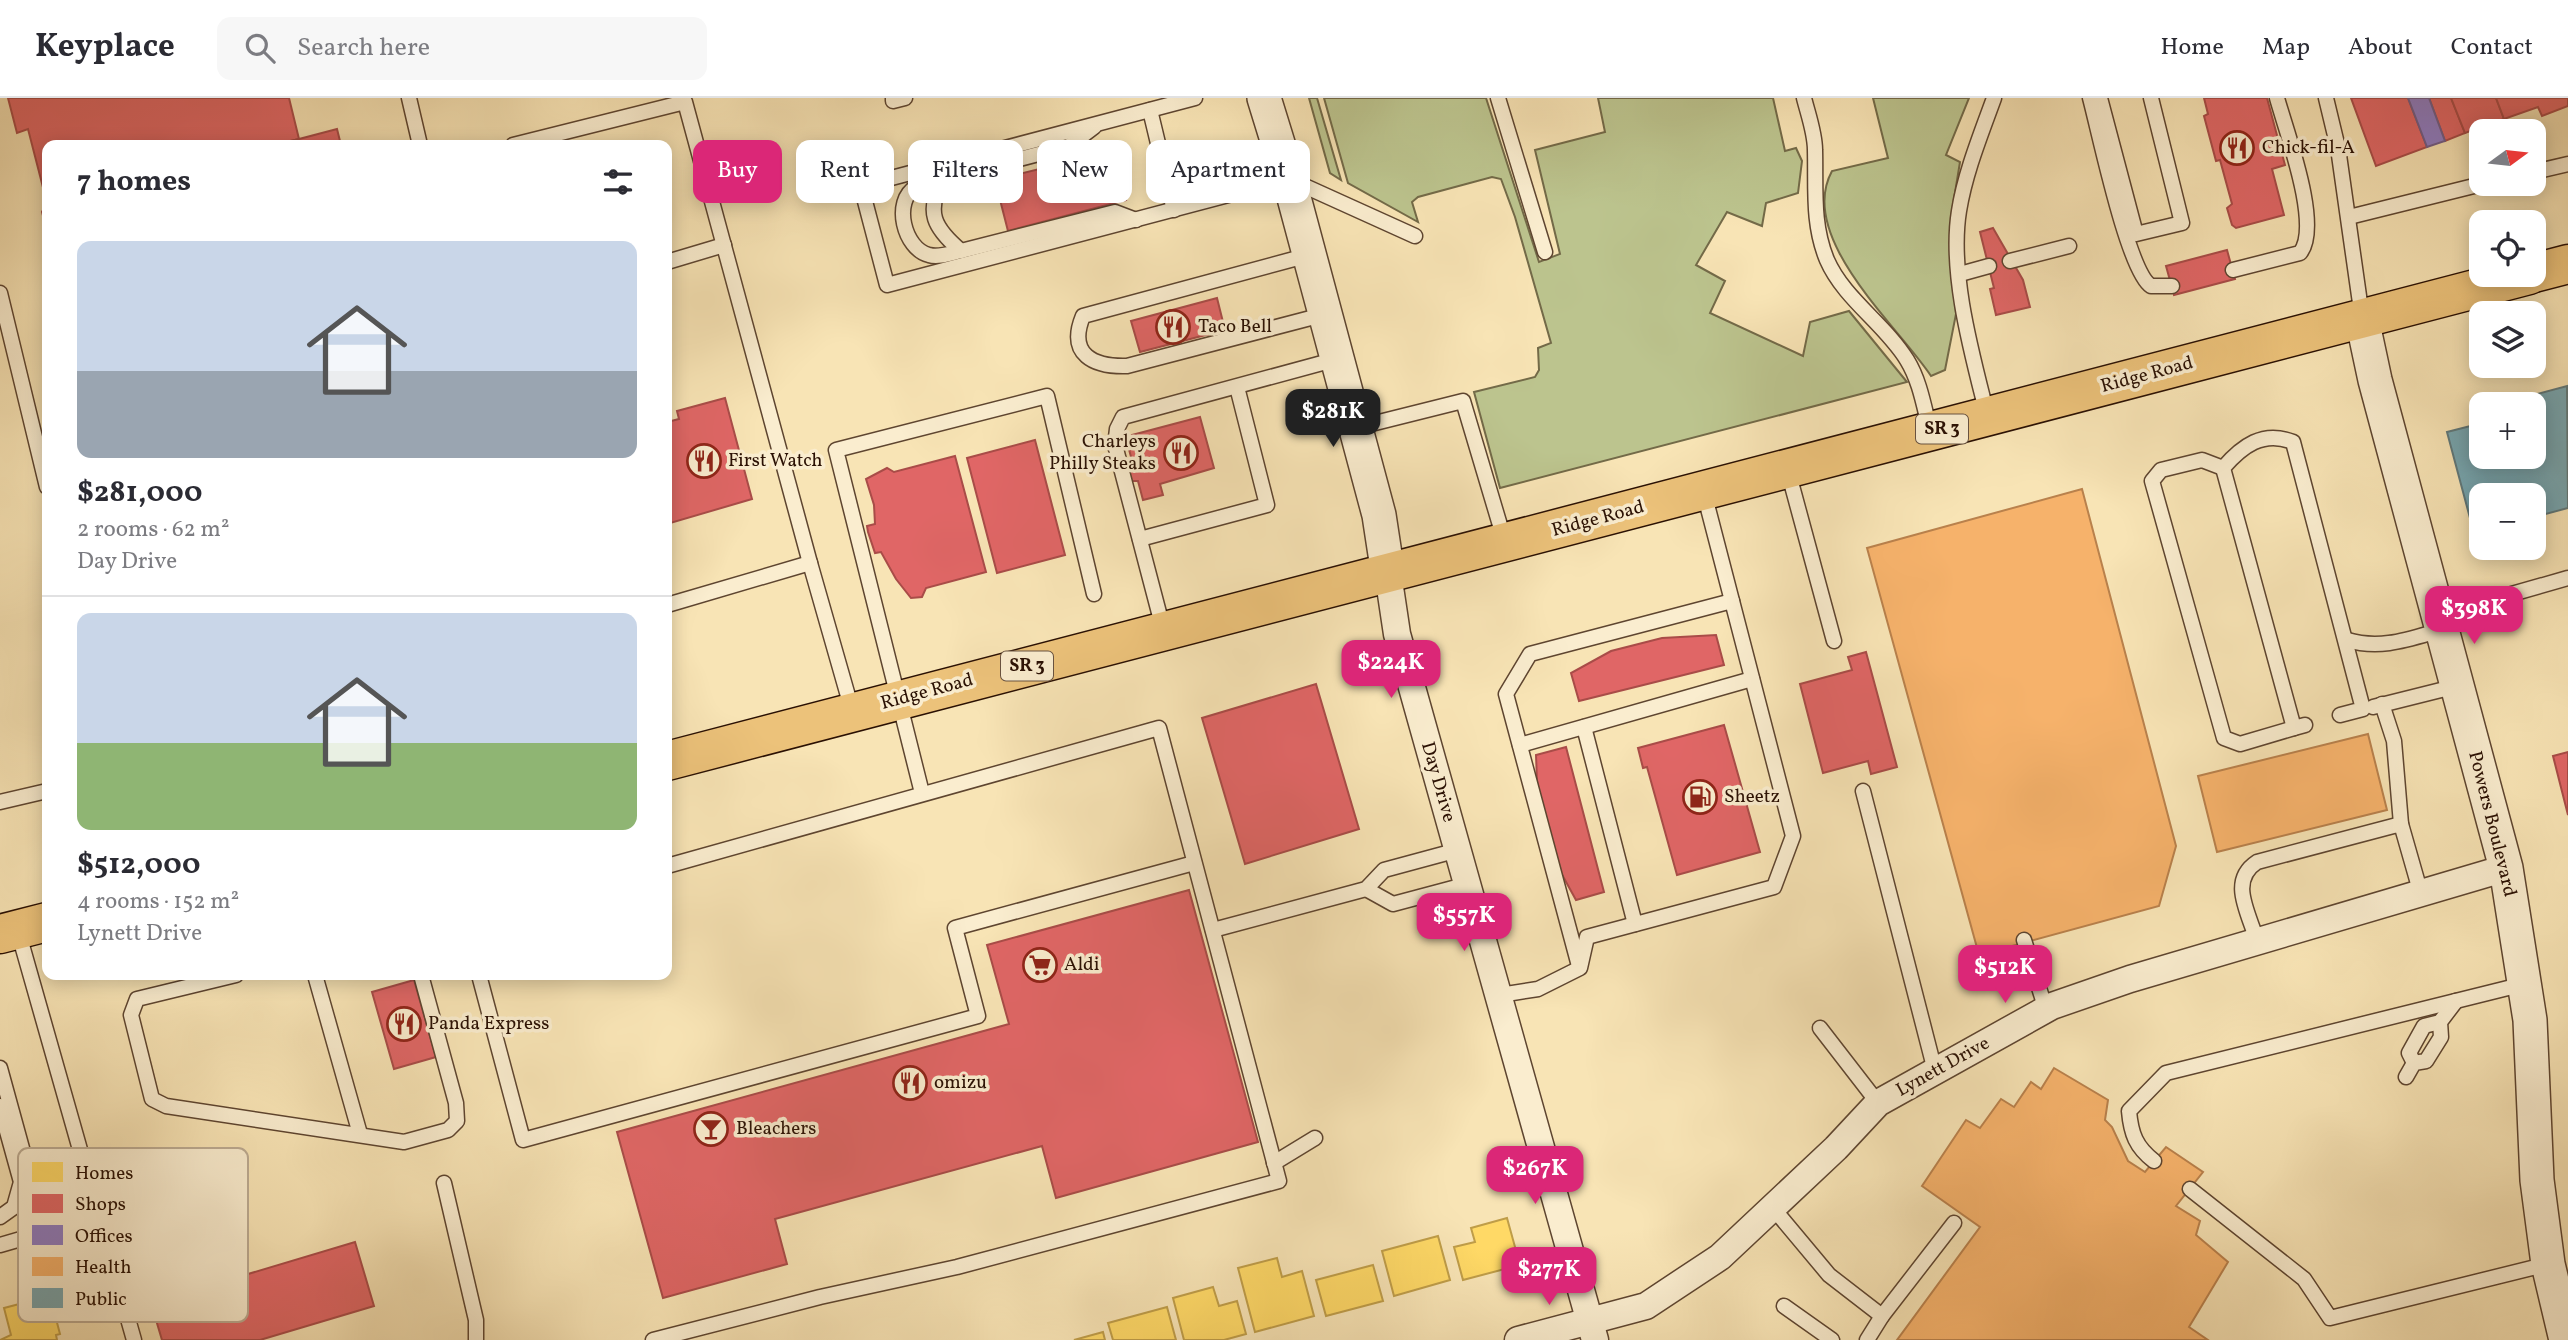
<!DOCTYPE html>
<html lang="en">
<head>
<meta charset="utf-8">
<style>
  :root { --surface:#fff; --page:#f7f7f7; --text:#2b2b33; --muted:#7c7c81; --line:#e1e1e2; --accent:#db2777 }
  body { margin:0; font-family:Vollkorn,serif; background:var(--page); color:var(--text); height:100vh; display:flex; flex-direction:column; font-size:26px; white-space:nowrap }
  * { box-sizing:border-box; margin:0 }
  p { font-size:23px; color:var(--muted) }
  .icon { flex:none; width:38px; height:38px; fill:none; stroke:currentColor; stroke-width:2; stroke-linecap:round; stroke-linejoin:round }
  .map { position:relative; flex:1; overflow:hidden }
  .details { position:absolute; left:42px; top:42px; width:630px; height:840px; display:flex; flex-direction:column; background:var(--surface); border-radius:14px; box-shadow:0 4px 18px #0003 }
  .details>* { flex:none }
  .banner { position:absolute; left:693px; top:42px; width:665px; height:63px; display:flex; gap:14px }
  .needle { width:46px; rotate:75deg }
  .controls { position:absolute; left:2469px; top:21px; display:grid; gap:14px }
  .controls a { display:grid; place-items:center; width:77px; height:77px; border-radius:14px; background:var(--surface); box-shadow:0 4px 18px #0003; font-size:35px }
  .price { position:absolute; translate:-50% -60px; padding:0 16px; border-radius:14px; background:var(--accent); color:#fff; font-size:23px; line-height:46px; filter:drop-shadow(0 2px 4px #0008) }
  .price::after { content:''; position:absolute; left:50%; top:42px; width:21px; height:16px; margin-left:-10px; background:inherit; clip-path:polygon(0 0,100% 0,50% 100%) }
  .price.selected { background:#222; color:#fff }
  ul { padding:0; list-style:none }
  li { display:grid; align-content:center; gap:14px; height:371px; padding:0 35px }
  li+li { border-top:2px solid var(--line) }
  li span { display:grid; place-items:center; height:217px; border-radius:14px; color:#555 }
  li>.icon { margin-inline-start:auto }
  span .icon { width:126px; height:126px; fill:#fffc; stroke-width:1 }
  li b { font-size:30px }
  h2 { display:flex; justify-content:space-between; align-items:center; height:84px; padding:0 35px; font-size:30px }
  .tag { padding:0 24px; border-radius:14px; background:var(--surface); box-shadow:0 4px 18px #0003; font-size:24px; line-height:63px }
  .tag.selected { background:var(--accent); color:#fff }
  header { display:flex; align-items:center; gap:42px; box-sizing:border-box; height:98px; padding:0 35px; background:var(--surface); border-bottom:2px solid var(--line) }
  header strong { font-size:33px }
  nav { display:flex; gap:38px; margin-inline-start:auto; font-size:24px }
  .search { width:490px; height:63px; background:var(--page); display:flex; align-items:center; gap:18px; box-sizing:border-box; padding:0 24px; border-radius:14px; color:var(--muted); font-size:26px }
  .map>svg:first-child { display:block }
</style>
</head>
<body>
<header>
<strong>Keyplace</strong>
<div class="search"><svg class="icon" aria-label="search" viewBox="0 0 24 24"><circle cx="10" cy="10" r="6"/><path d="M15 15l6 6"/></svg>Search here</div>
<nav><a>Home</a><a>Map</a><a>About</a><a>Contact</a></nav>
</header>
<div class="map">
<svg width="2568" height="1242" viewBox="0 0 2568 1242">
  <rect width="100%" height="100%" fill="#f8e4b5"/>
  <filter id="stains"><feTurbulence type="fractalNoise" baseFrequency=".00286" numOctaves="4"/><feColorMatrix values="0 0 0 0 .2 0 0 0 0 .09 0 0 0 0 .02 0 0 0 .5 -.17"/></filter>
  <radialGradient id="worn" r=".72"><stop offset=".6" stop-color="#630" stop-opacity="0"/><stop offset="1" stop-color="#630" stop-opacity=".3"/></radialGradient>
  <g fill="#bcc48e" stroke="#736a48" stroke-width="2">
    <path d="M 1309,0 L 1317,0 L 1341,82 L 1330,75 Z"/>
    <path d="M 1324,0 L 1486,0 L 1539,164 L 1560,156 L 1535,52 L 1605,34 L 1598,0 L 1773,0 L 1785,53 L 1796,50 L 1802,63 L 1798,95 L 1766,105 L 1762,128 L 1727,114 L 1696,167 L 1725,183 L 1710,215 L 1803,258 L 1810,224 L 1849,213 L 1907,284 L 1500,390 L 1474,294 L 1535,279 L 1539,272 L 1538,250 L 1551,245 L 1515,119 L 1501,81 L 1492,79 L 1418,99 L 1412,104 L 1418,124 L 1348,85 Z"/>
    <path d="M 1873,0 L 1969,0 L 1946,57 L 1960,64 L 1951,119 L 1956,216 L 1945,272 L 1931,278 C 1897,227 1796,139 1832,73 L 1888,60 Z"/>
  </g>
  <g fill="#ffd966" stroke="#bf9d48" stroke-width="2">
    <path d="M 1507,1120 L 1520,1167 L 1463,1182 L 1454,1149 L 1475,1144 L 1471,1130 Z"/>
    <path d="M 1438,1138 L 1450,1182 L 1394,1198 L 1382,1153 Z"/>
    <path d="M 1277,1160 L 1282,1179 L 1302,1173 L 1314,1218 L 1255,1234 L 1238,1170 Z"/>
    <path d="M 1373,1167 L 1383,1203 L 1326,1218 L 1316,1182 Z"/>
    <path d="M 1213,1189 L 1219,1208 L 1237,1203 L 1246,1236 L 1224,1242 L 1184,1242 L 1173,1200 Z"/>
    <path d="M 50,1198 L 60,1236 L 56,1237 L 57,1242 L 0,1242 L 11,1237 L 4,1210 Z"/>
    <path d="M 1167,1209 L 1176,1242 L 1113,1242 L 1108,1225 Z"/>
    <path d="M 1103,1234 L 1105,1242 L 1074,1242 Z"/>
  </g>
  <g fill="#e06666" stroke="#a94c48" stroke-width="2">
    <path d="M 8,0 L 289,0 L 299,41 L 273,47 L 47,47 L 47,105 L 28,31 L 17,35 Z"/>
    <path d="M 2204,0 L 2267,0 L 2285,67 L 2272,71 L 2284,117 L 2236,130 L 2232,127 L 2227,110 L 2232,106 L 2220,62 L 2216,63 L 2204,18 L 2208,16 Z"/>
    <path d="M 2351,0 L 2408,0 L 2427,49 L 2376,68 Z"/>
    <path d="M 2429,0 L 2451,0 L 2465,35 L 2445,43 Z"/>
    <path d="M 2451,0 L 2496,0 L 2504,21 L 2465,35 Z"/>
    <path d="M 2496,0 L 2568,0 L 2568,8 L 2542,18 L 2538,9 L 2504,21 Z"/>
    <path d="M 337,31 L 341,47 L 273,47 L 299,41 Z"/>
    <path d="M 1113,53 L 1126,102 L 1008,133 L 995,82 Z"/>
    <path d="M 47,105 L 47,104 L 47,133 L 42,114 Z"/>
    <path d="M 1993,130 L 2023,182 L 2030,209 L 1996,217 L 1990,191 L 1994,190 L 1980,134 Z"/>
    <path d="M 2227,152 L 2235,181 L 2174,197 L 2166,168 Z"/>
    <path d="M 1217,200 L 1225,232 L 1140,254 L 1131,223 Z"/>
    <path d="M 725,300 L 752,401 L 667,426 L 667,324 L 679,321 L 677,313 Z"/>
    <path d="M 1200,319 L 1214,370 L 1160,386 L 1163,397 L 1143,402 L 1138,383 L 1129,383 L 1126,374 L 1134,370 L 1127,344 L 1133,342 L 1132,337 Z"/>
    <path d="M 1035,342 L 1065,457 L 997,475 L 967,360 Z"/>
    <path d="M 955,358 L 986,474 L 926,490 L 922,499 L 911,500 L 896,481 L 881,454 L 875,455 L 868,434 L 867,428 L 875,426 L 874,407 L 866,381 L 887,370 L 894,374 Z"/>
    <path d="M 1716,537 L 1724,567 L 1579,603 L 1571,575 L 1611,553 L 1662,540 Z"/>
    <path d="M 1866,554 L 1897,669 L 1871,676 L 1868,663 L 1823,675 L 1800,586 L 1852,572 L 1848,559 Z"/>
    <path d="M 1316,586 L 1359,731 L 1245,766 L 1202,620 Z"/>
    <path d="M 1724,627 L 1760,754 L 1677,777 L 1647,669 L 1643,670 L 1638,650 Z"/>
    <path d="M 1566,649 L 1604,794 L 1576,802 L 1554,762 L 1540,711 L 1537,683 L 1536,657 Z"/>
    <path d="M 2568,654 L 2568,717 L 2553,658 Z"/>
    <path d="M 1189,792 L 1258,1044 L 1056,1100 L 1042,1048 L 775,1121 L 787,1166 L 663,1200 L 617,1034 L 1009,926 L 987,847 Z"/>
    <path d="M 414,882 L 436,959 L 394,971 L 372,894 Z"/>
    <path d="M 355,1144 L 374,1208 L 260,1242 L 162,1242 L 151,1205 Z"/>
  </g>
  <path fill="#8e7cc3" stroke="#705c89" stroke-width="2" d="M 2408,0 L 2429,0 L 2445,43 L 2427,49 Z"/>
  <g fill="#f6b26b" stroke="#b9814c" stroke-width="2">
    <path d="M 2082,391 L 2176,748 L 2159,808 L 1979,857 L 1867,450 Z"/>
    <path d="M 2368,636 L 2387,712 L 2217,754 L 2198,678 Z"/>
    <path d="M 2054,970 L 2108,1002 L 2105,1022 L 2112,1029 L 2128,1063 L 2145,1074 L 2166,1049 L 2203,1074 L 2176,1108 L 2200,1123 L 2196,1137 L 2228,1164 L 2189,1229 L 2208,1242 L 1897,1242 L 1980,1129 L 1922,1088 L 1966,1022 L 1980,1030 L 2001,1001 L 2014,1009 L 2031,984 L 2041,991 Z"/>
  </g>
  <path fill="#76a5af" stroke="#5f787b" stroke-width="2" d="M 2567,288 L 2568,410 L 2534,419 L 2534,397 L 2482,397 L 2482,433 L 2474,435 L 2447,334 L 2482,325 L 2482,359 L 2534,359 L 2534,306 L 2528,306 L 2526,299 Z"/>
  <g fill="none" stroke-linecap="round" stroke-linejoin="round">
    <g stroke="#5e4530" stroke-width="17">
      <g id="service">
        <path d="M 409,0 L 420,47"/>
        <path d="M 893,0 L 893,3 L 905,0"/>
        <path d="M 1195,0 L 861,88 L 887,187 L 1289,81 L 1415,138"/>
        <path d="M 1498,0 L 1545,154"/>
        <path d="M 1804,0 C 1808,16 1815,35 1815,52 C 1816,90 1812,126 1827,162 C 1844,201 1885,226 1907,262 C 1920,283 1924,309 1930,332"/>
        <path d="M 2090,0 C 2099,33 2128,174 2151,188 L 2172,188"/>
        <path d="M 2100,0 L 2136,136 L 2182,125 L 2151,0"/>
        <path d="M 2326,0 L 2338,50 L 2362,219"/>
        <path d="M 1150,12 L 1174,112"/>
        <path d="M 1094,29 L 1069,48 L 943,81 C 925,114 934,130 961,153 L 1115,114 L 1136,122"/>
        <path d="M 513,47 L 685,4 L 810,465"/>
        <path d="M 2534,74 L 2568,66"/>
        <path d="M 943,81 C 935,83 923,85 916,89 C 892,103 904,151 929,157 C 939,160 951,155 961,153"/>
        <path d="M 2349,119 L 2482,86"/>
        <path d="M 1309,157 L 1083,218 C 1067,257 1094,269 1127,268 L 1326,216"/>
        <path d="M 2010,163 L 2069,148"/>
        <path d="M 667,164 L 724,147"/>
        <path d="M 2233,172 L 2300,155 C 2322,128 2286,33 2277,0"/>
        <path d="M 1960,176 L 1989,168"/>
        <path d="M 0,195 L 47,389"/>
        <path d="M 1987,316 C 1972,256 1949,175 1959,113 C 1965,75 1981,36 1994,0"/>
        <path d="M 1355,330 L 1463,303 L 1505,444"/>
        <path d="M 2223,370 L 2202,362 L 2161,372 L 2152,383 L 2224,640 L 2240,646 L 2294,630"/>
        <path d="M 1788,373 L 1834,543"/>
        <path d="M 1140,441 L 1267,407 L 1237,289"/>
        <path d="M 667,507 L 810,465 L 852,612"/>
        <path d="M 2438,517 L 2568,480"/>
        <path d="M 1163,530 L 1115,347 L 1117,331 L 1123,319 L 1337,261"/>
        <path d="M 2347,542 C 2381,552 2409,541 2441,532"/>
        <path d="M 2382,606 L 2394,643 L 2401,726"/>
        <path d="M 2373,609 L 2457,588"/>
        <path d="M 2305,627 L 2294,630 L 2223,370 C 2242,348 2263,332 2293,344 L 2363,611 L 2340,617"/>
        <path d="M 1584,629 L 1635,826"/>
        <path d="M 1520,647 L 1752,581"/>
        <path d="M 1863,693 L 1935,973"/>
        <path d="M 922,695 L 836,352 L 1047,298 L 1094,496"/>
        <path d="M 0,704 L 47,693"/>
        <path d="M 1366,791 L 1393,806 L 1468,786"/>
        <path d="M 1213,832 L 1366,791 L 1384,772 L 1458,752"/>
        <path d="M 18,833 L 134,1242"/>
        <path d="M 2024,842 L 2046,912"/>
        <path d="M 2257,843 C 2249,815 2228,783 2257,764 L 2401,726 L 2421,796"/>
        <path d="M 1579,868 L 1506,596 L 1530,556 L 1732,503"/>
        <path d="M 236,877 L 137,901 L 131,917 L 152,1001 L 166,1008 L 404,1044 L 448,1032 L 457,1023 L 456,1005 L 421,877"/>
        <path d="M 315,877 L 360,1036"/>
        <path d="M 479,877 L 523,1042 L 978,918 L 955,830 L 1194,765"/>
        <path d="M 1500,897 L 1538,891 L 1580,870 L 1587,839 L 1774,789 L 1793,738 L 1704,395"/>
        <path d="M 1820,930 L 1878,1005"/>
        <path d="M 2414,965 L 2409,955 L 2424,928 L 2440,924"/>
        <path d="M 0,970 L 45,1134 L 0,1147"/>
        <path d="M 2406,979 L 2414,965 L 2426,963 L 2441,939 L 2440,924 L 2456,903"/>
        <path d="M 0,1008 L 21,1084 L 14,1109 L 0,1119"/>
        <path d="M 2154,1063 C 2136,1049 2131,1036 2129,1013 L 2166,975 L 2524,886"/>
        <path d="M 1274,1065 L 1315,1040"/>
        <path d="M 444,1085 L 476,1222 L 476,1242"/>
        <path d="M 2190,1091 L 2304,1181 L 2330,1220 L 2548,1166"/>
        <path d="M 1773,1110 L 1829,1177 L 1882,1218 L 1954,1125"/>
        <path d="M 99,1113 L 179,1095 L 194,1098 L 205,1107 L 212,1138 L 210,1147 L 202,1153 L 116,1179"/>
        <path d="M 1784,1208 L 1832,1242"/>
        <path d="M 653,1242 L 820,1199 L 957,1169 L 1279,1083 L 1159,630 L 667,768"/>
        <path d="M 1867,1242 L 1882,1218"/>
      </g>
    </g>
    <g stroke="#5e4530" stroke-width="29">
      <g id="minor">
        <path d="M 1388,476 L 1397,536 L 1595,1242"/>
        <path d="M 1518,1242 L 1646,1208 L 1720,1159 L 1836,1050 L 1878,1005 L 2052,908 L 2130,881 L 2506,770"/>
      </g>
    </g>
    <g stroke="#5e4530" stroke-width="36">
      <g id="tertiary">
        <path d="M 1264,0 L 1289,81 L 1379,417 L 1388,476"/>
        <path d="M 2362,221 L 2375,282 L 2506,770 L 2530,922 L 2537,1082 L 2548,1166 L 2566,1242"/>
      </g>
    </g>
    <g stroke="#2a1003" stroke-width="41">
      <g id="primary">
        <path d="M 2534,175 L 2568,166"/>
        <path d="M 667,663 L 2529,177"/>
        <path d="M 0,836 L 47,824"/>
      </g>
    </g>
    <use href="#service" stroke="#faedcf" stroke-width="14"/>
    <use href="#minor" stroke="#faedcf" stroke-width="26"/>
    <use href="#tertiary" stroke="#faedcf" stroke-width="33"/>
    <use href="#primary" stroke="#ecc27a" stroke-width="38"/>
  </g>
  <defs>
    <g id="restaurant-ring" transform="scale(1.75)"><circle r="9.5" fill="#faedcf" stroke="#8f2418" stroke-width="1.5"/><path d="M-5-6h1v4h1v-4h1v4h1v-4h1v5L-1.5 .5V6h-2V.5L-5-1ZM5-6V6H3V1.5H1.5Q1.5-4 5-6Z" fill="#8f2418"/></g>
    <g id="fuel-ring" transform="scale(1.75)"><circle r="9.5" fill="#faedcf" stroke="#8f2418" stroke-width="1.5"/><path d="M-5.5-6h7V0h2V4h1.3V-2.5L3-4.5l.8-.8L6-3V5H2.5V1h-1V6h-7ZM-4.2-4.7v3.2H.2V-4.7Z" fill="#8f2418"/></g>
    <g id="supermarket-ring" transform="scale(1.75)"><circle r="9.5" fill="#faedcf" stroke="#8f2418" stroke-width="1.5"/><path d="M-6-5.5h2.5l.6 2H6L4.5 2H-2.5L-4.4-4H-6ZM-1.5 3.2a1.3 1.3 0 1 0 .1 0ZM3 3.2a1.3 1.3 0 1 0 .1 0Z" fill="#8f2418"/></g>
    <g id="bar-ring" transform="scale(1.75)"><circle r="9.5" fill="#faedcf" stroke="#8f2418" stroke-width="1.5"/><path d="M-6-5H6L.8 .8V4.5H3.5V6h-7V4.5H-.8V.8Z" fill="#8f2418"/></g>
  </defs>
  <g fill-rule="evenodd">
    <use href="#restaurant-ring" x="2237" y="50"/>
    <use href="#restaurant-ring" x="1173" y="229"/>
    <use href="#restaurant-ring" x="1181" y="355"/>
    <use href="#restaurant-ring" x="704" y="363"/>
    <use href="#fuel-ring" x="1700" y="699"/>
    <use href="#supermarket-ring" x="1040" y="867"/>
    <use href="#restaurant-ring" x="404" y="926"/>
    <use href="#restaurant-ring" x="910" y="985"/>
    <use href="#bar-ring" x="711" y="1031"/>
  </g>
  <g text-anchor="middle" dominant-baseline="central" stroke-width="7" stroke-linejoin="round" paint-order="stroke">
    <g fill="#faedcf" stroke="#685240" stroke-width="2">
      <rect x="1916" y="316.5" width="52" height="29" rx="5"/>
      <rect x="1001" y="553.5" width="52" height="29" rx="5"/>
    </g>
    <g font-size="18" font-weight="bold" fill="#2a1003">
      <text x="1942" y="331">SR 3</text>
      <text x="1027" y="568">SR 3</text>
    </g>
    <g font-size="19" fill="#2a1003" stroke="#faedcf" text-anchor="start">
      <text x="2262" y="50">Chick-fil-A</text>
      <text x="1198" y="229">Taco Bell</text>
      <text x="1156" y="344" text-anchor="end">Charleys<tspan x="1156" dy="22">Philly Steaks</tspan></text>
      <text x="728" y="363">First Watch</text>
      <text x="1724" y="699">Sheetz</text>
      <text x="1064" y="867">Aldi</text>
      <text x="428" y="926">Panda Express</text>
      <text x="934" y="985">omizu</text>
      <text x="736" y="1031">Bleachers</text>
    </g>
    <g font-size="19" fill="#2a1003" stroke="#faedcf">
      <text transform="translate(2147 277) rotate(-15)">Ridge Road</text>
      <text transform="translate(1598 421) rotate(-15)">Ridge Road</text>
      <text transform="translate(927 594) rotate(-15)">Ridge Road</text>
      <text transform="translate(1438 684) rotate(74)">Day Drive</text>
      <text transform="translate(2492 726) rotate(76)">Powers Boulevard</text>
      <text transform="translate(1943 969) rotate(-29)">Lynett Drive</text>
    </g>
  </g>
  <rect x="18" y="1050" width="230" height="174" rx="10" fill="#faedcf" stroke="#bcab92" stroke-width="2"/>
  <rect x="32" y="1064" width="31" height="20" fill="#ffd966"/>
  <rect x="32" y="1096" width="31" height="19" fill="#e06666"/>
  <rect x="32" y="1127" width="31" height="20" fill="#8e7cc3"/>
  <rect x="32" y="1159" width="31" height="19" fill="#f6b26b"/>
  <rect x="32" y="1190" width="31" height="20" fill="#76a5af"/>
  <g font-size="19" fill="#2a1003">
    <text x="75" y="1081">Homes</text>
    <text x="75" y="1112">Shops</text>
    <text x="75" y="1144">Offices</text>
    <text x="75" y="1175">Health</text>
    <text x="75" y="1207">Public</text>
  </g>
  <rect width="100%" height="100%" filter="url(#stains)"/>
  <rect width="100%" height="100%" fill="url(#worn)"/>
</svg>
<div class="controls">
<a><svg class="needle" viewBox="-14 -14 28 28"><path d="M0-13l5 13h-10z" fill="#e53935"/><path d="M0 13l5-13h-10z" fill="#7c7c81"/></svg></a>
<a><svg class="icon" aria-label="locate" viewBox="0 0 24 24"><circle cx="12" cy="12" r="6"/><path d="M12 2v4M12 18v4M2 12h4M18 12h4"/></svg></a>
<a><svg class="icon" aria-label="layers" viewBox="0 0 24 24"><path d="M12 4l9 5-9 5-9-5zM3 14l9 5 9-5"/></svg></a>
<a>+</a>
<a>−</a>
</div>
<b class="price selected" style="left:1333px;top:351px">$281K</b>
<b class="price" style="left:2474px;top:548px">$398K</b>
<b class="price" style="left:1391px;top:602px">$224K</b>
<b class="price" style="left:1464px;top:855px">$557K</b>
<b class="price" style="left:2005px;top:907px">$512K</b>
<b class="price" style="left:1535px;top:1108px">$267K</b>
<b class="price" style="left:1549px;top:1209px">$277K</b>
<div class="banner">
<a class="tag selected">Buy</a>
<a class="tag">Rent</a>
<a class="tag">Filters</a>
<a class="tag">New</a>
<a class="tag">Apartment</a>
</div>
<section class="details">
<h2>7 homes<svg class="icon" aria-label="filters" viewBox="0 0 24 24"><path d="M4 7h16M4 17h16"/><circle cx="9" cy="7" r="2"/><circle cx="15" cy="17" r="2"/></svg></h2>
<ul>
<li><span style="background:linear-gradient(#c9d6e8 60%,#9aa5b1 0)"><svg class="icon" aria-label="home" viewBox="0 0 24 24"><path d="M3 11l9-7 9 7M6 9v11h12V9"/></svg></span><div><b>$281,000</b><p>2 rooms · 62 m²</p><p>Day Drive</p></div></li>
<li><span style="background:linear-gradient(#c9d6e8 60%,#8fb573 0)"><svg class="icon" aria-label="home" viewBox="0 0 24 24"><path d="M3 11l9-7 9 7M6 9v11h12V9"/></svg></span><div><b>$512,000</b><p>4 rooms · 152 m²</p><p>Lynett Drive</p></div></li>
</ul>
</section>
</div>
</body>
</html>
